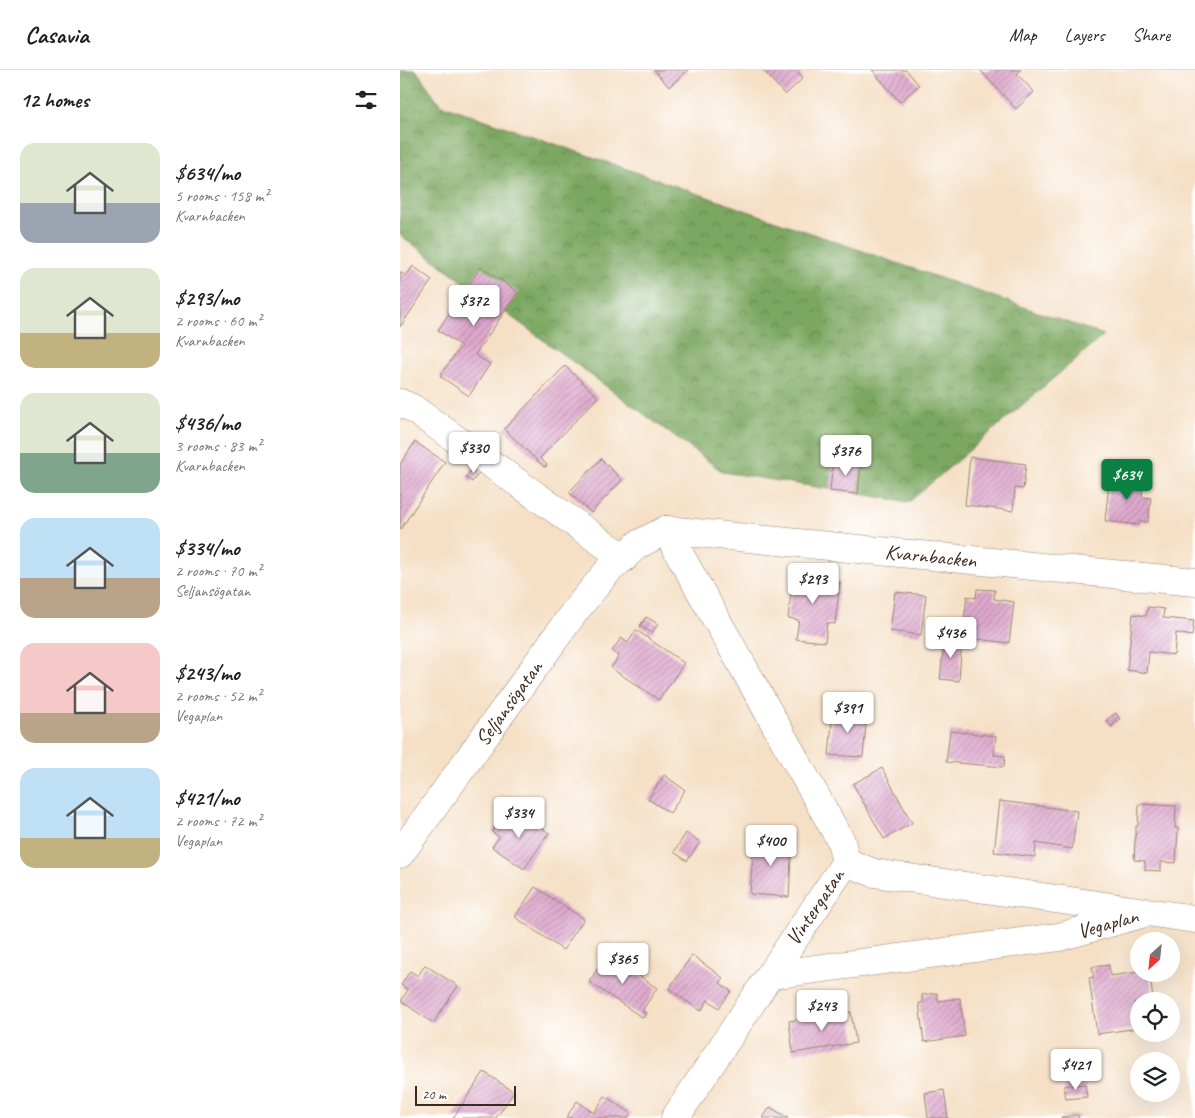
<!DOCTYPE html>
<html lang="en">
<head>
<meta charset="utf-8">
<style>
  :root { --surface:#fff; --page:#f2f2f2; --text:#202124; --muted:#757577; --line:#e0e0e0; --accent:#0b8043 }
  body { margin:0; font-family:Caveat,sans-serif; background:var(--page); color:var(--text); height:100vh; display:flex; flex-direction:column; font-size:19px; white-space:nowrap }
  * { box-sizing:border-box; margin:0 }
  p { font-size:16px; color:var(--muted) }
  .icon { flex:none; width:28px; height:28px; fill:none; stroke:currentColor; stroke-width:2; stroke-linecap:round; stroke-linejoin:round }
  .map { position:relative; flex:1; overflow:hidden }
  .details { display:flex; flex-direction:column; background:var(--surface); width:400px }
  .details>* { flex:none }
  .needle { width:32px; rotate:207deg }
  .controls { position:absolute; left:730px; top:862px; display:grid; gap:10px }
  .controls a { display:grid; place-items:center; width:50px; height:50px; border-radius:50%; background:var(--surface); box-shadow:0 5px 20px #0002; font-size:25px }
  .scale { position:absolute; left:15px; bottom:12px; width:101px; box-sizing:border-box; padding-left:5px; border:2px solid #3b2a1e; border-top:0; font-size:14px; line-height:18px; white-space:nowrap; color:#3b2a1e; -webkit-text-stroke:4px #fff; paint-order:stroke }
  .price { position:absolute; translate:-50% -42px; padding:0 11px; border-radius:5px; background:#fff; color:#222; font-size:16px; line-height:32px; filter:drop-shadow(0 1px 2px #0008) }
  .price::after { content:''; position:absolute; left:50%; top:30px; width:15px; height:11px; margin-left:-8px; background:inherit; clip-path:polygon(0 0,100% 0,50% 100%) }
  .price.current { background:var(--accent); color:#fff }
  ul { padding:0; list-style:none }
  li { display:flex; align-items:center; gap:15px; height:125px; padding:0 20px }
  li span { display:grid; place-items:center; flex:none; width:140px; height:100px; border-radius:15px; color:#555 }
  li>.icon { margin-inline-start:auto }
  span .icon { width:60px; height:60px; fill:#fffc; stroke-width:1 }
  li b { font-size:21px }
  h2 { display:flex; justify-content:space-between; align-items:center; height:60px; padding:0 20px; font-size:21px }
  header { display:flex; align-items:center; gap:30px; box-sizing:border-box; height:70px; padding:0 25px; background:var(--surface); border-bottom:1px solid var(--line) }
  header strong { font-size:24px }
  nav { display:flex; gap:28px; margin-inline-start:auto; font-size:18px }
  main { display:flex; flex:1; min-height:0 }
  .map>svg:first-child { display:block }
</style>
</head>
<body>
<header>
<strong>Casavia</strong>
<nav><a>Map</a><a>Layers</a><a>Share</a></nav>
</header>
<main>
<section class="details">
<h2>12 homes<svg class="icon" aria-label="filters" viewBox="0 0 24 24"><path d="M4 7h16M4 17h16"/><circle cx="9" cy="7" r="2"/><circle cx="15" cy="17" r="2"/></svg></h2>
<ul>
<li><span style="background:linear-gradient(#dfe7d0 60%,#9aa5b1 0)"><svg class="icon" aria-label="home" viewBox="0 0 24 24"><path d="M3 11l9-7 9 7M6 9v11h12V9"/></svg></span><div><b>$634/mo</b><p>5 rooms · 158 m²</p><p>Kvarnbacken</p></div></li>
<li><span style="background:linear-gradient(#dfe7d0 65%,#c2b280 0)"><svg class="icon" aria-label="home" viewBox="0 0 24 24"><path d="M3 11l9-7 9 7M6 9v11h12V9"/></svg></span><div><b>$293/mo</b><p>2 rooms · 60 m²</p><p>Kvarnbacken</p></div></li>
<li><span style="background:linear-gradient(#dfe7d0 60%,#7fa58c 0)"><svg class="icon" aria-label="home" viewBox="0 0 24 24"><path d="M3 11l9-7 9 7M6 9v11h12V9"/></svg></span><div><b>$436/mo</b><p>3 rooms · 83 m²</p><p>Kvarnbacken</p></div></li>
<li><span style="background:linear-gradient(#bfe0f5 60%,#b9a48a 0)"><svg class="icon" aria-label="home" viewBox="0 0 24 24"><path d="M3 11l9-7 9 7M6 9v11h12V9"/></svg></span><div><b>$334/mo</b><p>2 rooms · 70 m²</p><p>Seljansögatan</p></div></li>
<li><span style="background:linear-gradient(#f6c9c9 70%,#b9a48a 0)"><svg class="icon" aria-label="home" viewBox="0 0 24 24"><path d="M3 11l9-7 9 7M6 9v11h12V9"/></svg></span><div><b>$243/mo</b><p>2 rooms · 52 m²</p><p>Vegaplan</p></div></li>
<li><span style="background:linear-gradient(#bfe0f5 70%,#c2b280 0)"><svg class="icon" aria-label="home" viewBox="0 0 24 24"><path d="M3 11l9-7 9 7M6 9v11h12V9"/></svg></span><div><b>$421/mo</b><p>2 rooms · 72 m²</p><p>Vegaplan</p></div></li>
</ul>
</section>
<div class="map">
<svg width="795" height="1048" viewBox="0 0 795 1048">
  <defs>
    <pattern id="forest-crowns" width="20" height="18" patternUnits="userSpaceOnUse" patternTransform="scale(1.25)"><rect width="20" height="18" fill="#7ba760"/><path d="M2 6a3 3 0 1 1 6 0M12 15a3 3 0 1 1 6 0" fill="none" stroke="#66884f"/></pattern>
    <pattern id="building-hatch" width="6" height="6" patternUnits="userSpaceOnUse" patternTransform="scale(1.25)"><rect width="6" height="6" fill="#dfa9ce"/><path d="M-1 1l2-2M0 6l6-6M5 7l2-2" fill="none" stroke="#b68aa7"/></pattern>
  </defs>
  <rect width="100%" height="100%" fill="#fff"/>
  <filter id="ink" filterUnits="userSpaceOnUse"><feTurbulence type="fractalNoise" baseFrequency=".02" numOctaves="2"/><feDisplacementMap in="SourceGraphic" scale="10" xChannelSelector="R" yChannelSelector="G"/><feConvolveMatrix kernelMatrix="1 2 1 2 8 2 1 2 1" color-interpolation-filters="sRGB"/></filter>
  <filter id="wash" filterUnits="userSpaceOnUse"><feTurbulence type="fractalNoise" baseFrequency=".0096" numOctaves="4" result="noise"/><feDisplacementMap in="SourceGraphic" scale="20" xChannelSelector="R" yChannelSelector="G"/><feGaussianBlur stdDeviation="1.12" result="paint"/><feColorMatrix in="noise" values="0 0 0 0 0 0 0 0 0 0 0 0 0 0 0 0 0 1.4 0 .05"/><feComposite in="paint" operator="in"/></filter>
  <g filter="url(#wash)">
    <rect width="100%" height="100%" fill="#f5e0c6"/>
    <path fill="url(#forest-crowns)" stroke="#5b683f" d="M 0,0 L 16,0 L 40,34 L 704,265 L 509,432 L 323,402 L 0,165 Z"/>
    <g id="blocks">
      <g fill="url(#building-hatch)">
        <path d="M 254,0 L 288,0 L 269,17 Z"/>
        <path d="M 363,0 L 396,0 L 403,8 L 385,25 Z"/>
        <path d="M 472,0 L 506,0 L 519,15 L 500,32 Z"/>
        <path d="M 580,0 L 621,0 L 617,4 L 634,22 L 616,39 Z"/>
        <path d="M 13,196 L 32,210 L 0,257 L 0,202 L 6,206 Z"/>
        <path d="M 81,197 L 118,222 L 75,285 L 90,294 L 69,326 L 40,306 L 61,276 L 38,260 Z"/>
        <path d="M 165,296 L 198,327 L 140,388 L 147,395 L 144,397 L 104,359 Z"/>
        <path d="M 15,372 L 45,392 L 0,460 L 0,394 Z"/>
        <path d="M 570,387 L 626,394 L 623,419 L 615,418 L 613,441 L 565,435 Z"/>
        <path d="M 201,389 L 222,410 L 191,443 L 169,422 Z"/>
        <path d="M 433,391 L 461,394 L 458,424 L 430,421 Z"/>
        <path d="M 75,395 L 81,400 L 72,412 L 66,408 Z"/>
        <path d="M 710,405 L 744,409 L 742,427 L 751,428 L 748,452 L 740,451 L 739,455 L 705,451 Z"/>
        <path d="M 403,499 L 421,501 L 420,510 L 440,512 L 435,554 L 427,553 L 425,572 L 396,569 L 399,550 L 388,548 L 393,507 L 402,508 Z"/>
        <path d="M 577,519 L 595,520 L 594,529 L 614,532 L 609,573 L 562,567 L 567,526 L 576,528 Z"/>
        <path d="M 495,522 L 526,525 L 521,565 L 490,561 Z"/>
        <path d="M 748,537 L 764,539 L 763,548 L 794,551 L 792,566 L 776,563 L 774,585 L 749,582 L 747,603 L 727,600 L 733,544 L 746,546 Z"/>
        <path d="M 246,547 L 258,554 L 252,563 L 240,556 Z"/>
        <path d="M 236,560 L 284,593 L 259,630 L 211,598 L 219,586 L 212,581 L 221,568 L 228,573 Z"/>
        <path d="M 545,566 L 562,567 L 559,611 L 540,609 Z"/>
        <path d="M 433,642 L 467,644 L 463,687 L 429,685 Z"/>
        <path d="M 716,643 L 720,649 L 711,657 L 706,650 Z"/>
        <path d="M 550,661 L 596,666 L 594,685 L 605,686 L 604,697 L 546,692 Z"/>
        <path d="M 482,698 L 512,753 L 484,769 L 453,714 Z"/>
        <path d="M 264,705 L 285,720 L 270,743 L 248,729 Z"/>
        <path d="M 600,731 L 677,741 L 672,779 L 636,773 L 635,787 L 594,782 Z"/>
        <path d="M 739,734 L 776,736 L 775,758 L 778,758 L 776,793 L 761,792 L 761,801 L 745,800 L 745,791 L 734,790 L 736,756 L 738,756 Z"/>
        <path d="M 117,741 L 149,763 L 124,799 L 92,777 L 99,767 L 92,762 L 102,746 L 109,751 Z"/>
        <path d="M 286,763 L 300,772 L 287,791 L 274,782 Z"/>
        <path d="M 354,767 L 392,769 L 389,827 L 350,824 Z"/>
        <path d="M 135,817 L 184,849 L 163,880 L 115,847 Z"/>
        <path d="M 207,884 L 257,918 L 242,941 L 246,943 L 243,948 L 189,912 Z"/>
        <path d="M 292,885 L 323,908 L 320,913 L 331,921 L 319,938 L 308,930 L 301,941 L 269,919 Z"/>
        <path d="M 25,895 L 58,916 L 33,953 L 1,931 L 8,920 L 1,915 L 10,901 L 18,906 Z"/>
        <path d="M 709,895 L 710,906 L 739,902 L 739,904 L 750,904 L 753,930 L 734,932 L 738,958 L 697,964 L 689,908 L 694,907 L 692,897 Z"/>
        <path d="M 537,923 L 538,931 L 560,928 L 565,966 L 524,972 L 519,933 L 523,933 L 522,925 Z"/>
        <path d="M 451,942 L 456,973 L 393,983 L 389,951 Z"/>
        <path d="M 84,1002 L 114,1022 L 96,1048 L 53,1048 Z"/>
        <path d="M 685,1014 L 687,1027 L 666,1029 L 664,1016 Z"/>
        <path d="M 544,1020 L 548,1048 L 528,1048 L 525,1023 Z"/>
        <path d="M 205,1026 L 231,1043 L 228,1048 L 166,1048 L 177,1031 L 194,1043 Z"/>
        <path d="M 370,1037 L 388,1048 L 363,1048 Z"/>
        <path d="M 678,1045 L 679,1048 L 661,1048 L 661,1047 Z"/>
      </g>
    </g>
  </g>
  <g filter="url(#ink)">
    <use href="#blocks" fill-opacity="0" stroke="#988572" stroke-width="1"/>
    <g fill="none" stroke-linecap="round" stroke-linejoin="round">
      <g stroke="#988572" stroke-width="29">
        <g id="street">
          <path d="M 0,333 L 12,338 L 224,488"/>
          <path d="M 266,460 L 441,771 L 446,792 L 370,905 L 275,1048"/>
          <path id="s1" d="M 266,460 L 795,512"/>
          <path id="s2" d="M 0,784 L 175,541 L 208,501 L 237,475 L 266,460"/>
          <path d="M 446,792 L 474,803 L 795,849"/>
          <path id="s3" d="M 370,905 L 659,867 L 745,843"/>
        </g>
      </g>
      <use href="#street" stroke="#fff" stroke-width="28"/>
    </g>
  </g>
  <g text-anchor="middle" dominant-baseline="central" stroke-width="4" stroke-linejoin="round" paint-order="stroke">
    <g font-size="21" fill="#3b2a1e" stroke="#fff">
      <text stroke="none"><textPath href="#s1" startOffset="266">Kvarnbacken</textPath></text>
      <text stroke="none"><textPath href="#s2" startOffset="186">Seljansögatan</textPath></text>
      <text transform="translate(415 837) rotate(-56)">Vintergatan</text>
      <text stroke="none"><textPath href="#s3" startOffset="342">Vegaplan</textPath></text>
    </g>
  </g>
</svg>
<div class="controls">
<a><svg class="needle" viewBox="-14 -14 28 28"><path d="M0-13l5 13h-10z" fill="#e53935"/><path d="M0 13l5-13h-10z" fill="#757577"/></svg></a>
<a><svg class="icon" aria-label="locate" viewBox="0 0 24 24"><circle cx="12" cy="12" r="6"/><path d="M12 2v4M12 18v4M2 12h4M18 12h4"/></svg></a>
<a><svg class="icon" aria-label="layers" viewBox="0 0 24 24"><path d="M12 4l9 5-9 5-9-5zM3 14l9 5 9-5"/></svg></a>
</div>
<div class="scale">20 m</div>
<b class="price" style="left:74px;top:257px">$372</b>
<b class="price" style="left:74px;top:404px">$330</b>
<b class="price" style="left:446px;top:407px">$376</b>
<b class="price current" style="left:727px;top:431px">$634</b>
<b class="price" style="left:413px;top:535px">$293</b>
<b class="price" style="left:551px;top:589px">$436</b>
<b class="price" style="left:448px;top:664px">$391</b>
<b class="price" style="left:119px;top:769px">$334</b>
<b class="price" style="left:371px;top:797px">$400</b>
<b class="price" style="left:223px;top:915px">$365</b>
<b class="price" style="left:422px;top:962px">$243</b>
<b class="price" style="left:676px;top:1021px">$421</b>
</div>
</main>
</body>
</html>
